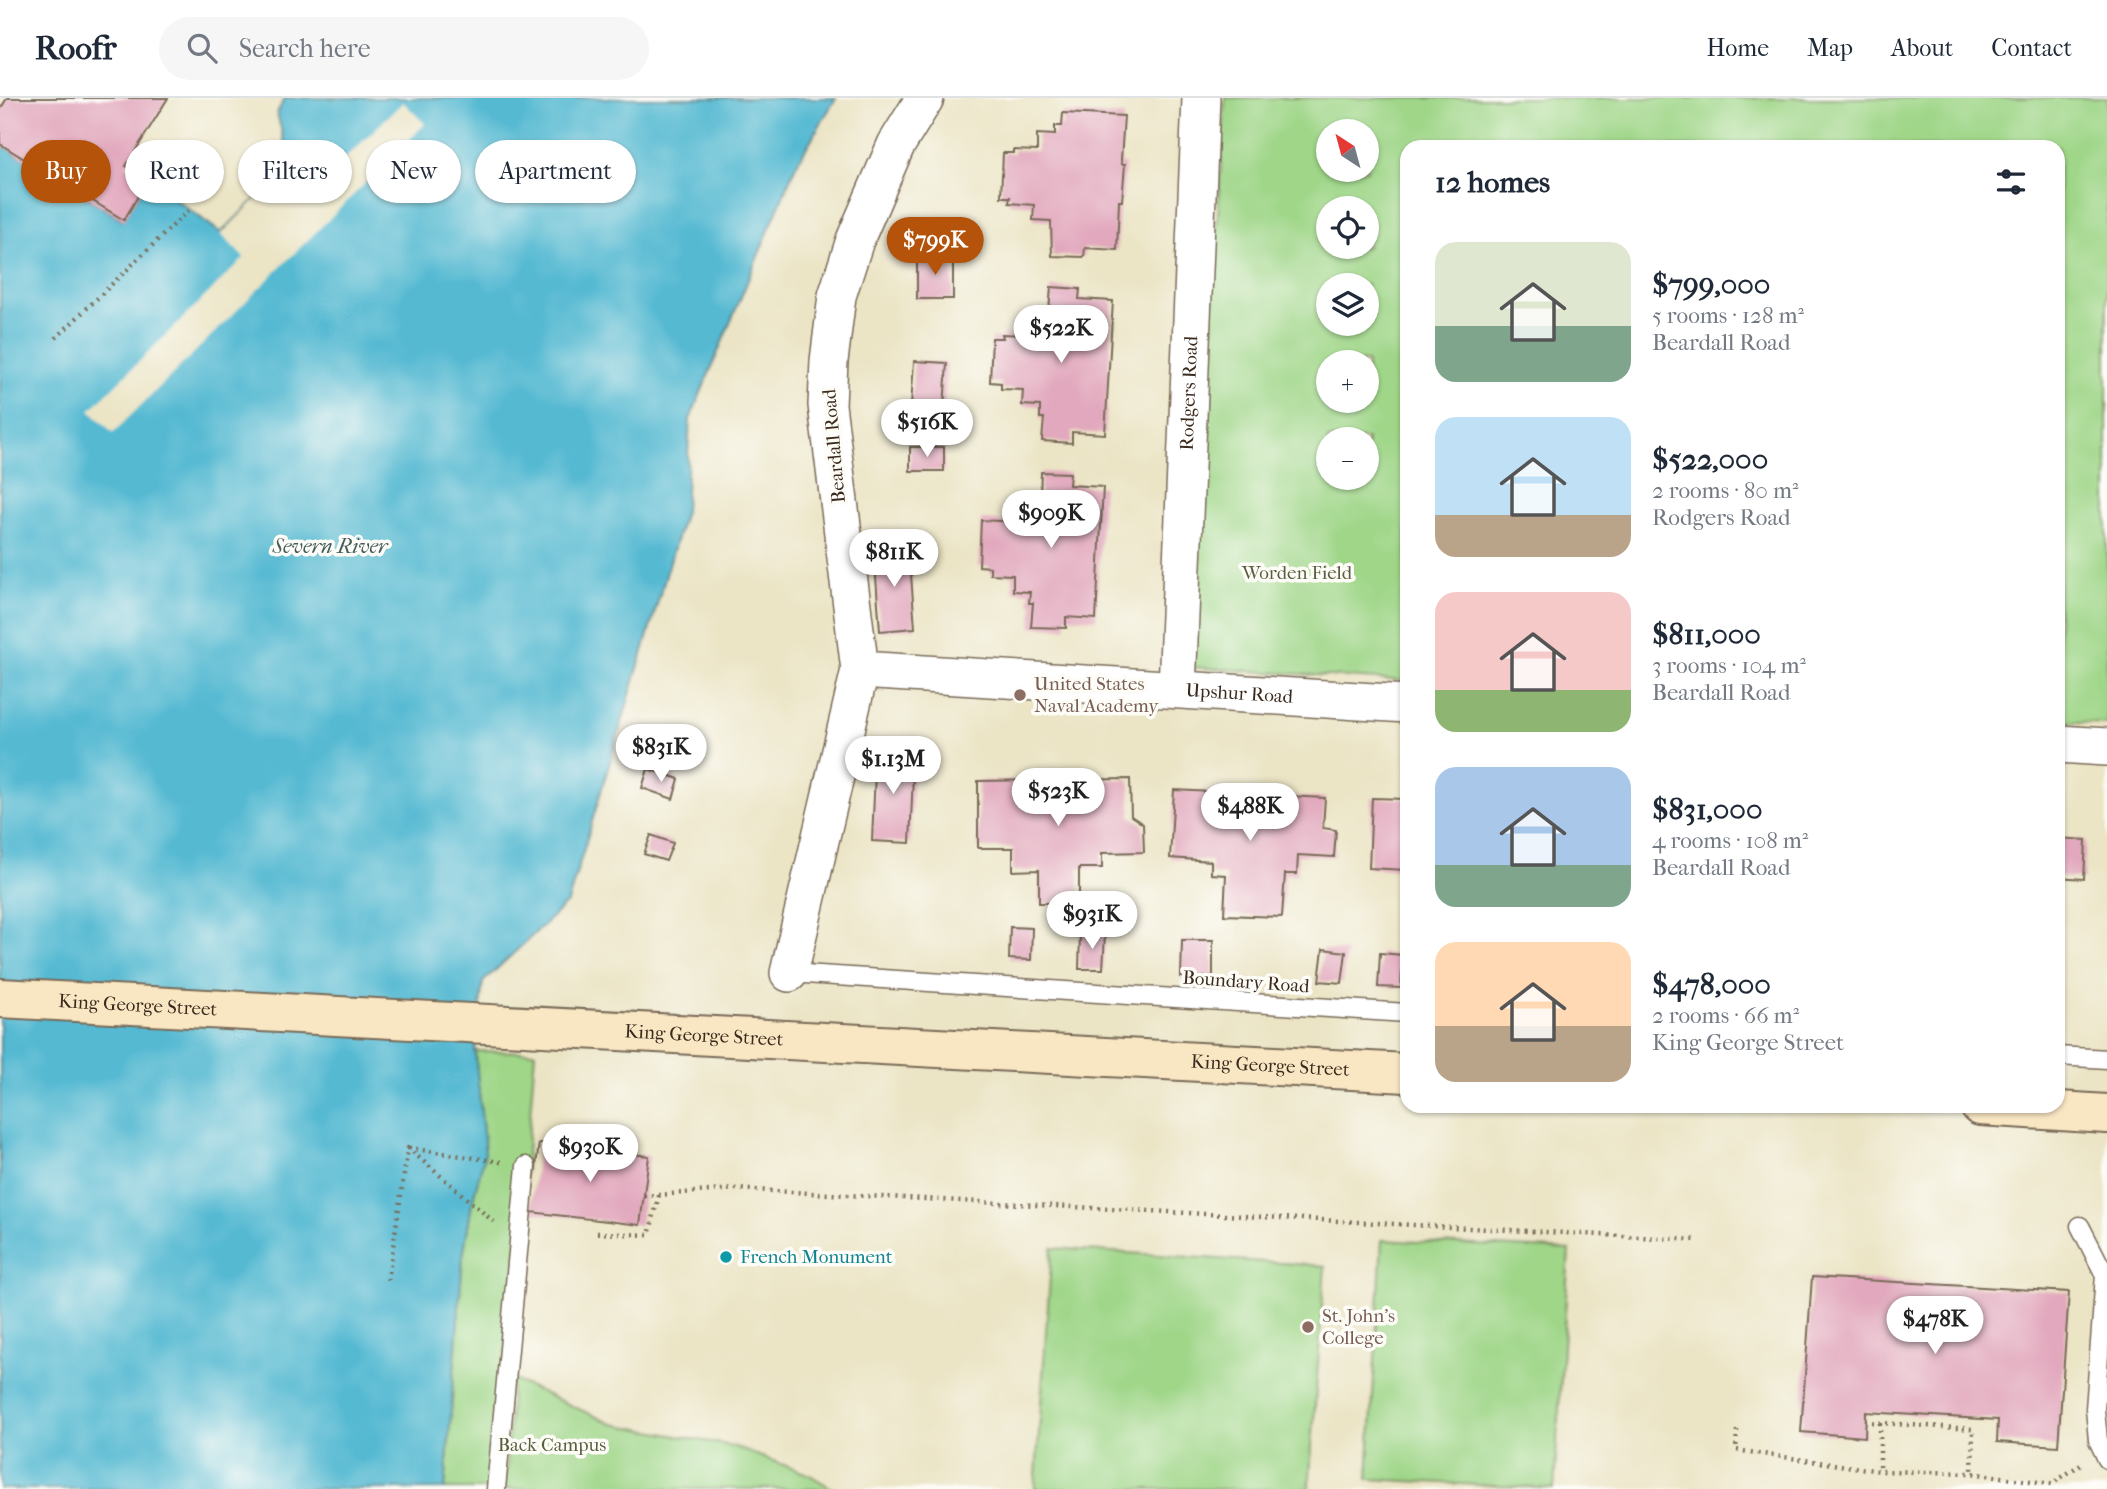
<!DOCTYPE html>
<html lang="en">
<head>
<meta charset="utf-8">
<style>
  :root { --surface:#fff; --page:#f6f6f7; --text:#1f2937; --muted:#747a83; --line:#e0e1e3; --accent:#b45309 }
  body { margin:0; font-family:"IM FELL French Canon",serif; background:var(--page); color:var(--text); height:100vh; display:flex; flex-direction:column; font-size:26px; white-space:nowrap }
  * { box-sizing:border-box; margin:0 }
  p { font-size:23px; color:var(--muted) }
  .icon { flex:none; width:38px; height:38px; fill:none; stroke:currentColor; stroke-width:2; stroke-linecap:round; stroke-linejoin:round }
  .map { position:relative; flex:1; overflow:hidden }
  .details { position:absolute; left:1400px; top:42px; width:665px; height:973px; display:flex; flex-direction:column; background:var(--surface); border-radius:21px; box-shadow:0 2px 5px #0004 }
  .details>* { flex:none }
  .top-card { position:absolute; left:21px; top:42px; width:665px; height:63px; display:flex; gap:14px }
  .needle { width:46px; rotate:324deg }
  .controls { position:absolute; left:1316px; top:21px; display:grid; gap:14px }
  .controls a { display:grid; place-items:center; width:63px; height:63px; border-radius:50%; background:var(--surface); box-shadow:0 2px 5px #0004; font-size:35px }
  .price { position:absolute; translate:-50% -60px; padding:0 16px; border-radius:24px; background:#fff; color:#222; font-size:23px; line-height:46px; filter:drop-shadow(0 2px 4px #0008) }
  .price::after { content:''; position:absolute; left:50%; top:42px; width:21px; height:16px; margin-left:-10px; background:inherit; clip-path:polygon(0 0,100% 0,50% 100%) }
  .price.on { background:var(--accent); color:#fff }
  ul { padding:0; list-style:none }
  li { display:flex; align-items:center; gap:21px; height:175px; padding:0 35px }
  li span { display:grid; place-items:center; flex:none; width:196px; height:140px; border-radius:21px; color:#555 }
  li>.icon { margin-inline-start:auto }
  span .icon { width:84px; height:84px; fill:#fffc; stroke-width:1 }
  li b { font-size:30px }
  h2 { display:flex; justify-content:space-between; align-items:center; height:84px; padding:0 35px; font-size:30px }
  .pill { padding:0 24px; border-radius:32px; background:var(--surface); box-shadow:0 2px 5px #0004; font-size:24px; line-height:63px }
  .pill.on { background:var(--accent); color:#fff }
  header { display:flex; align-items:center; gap:42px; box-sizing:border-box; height:98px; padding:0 35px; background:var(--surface); border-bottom:2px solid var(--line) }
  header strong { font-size:33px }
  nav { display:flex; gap:38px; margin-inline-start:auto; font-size:24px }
  .search { width:490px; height:63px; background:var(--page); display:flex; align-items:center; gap:18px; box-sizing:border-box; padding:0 24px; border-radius:38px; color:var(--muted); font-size:26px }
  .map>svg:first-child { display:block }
</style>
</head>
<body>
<header>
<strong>Roofr</strong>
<div class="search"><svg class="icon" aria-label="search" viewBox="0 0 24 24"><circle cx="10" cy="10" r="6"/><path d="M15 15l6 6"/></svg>Search here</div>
<nav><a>Home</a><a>Map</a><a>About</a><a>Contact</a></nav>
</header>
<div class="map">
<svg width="2107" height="1391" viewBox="0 0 2107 1391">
  <rect width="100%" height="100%" fill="#fdfcf7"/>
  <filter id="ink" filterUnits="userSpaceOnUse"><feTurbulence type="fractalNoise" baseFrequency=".0143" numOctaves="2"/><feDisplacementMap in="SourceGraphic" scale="14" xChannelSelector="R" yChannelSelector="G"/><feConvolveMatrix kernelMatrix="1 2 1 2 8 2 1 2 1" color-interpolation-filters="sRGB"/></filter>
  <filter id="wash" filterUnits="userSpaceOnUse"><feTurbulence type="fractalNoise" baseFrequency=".00686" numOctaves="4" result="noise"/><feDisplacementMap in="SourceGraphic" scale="28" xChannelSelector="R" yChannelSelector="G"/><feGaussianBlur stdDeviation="1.57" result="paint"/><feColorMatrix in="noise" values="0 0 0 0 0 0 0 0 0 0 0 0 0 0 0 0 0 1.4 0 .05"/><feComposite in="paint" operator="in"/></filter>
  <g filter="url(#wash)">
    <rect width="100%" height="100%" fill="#ebe4c5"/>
    <g fill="#9fd688" stroke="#6d8053" stroke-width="2" fill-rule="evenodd">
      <path d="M 1225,0 L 2107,0 L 2107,626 L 2058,623 L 2058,49 L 1407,49 L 1407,583 L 1190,569 ZM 1328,33 L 1367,33 L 1367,72 L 1328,72 ZM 1328,110 L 1367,110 L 1367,149 L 1328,149 ZM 1328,187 L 1367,187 L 1367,226 L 1328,226 ZM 1328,264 L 1367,264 L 1367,303 L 1328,303 ZM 1328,341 L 1367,341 L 1367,380 L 1328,380 Z"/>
      <path d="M 475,953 L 535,954 L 526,1068 L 491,1391 L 445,1391 L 463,1158 L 472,1105 L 485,1055 Z"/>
      <path d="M 1382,1142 L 1569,1152 L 1554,1391 L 1368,1381 Z"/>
      <path d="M 1052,1150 L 1325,1168 L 1309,1391 L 1035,1391 Z"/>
      <path d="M 512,1281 L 612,1326 L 732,1348 L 808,1376 L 833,1391 L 505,1391 Z"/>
    </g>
    <path fill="#54b9d2" stroke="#487278" stroke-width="2" d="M 285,0 L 836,0 L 796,67 L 690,321 L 685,413 L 568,804 L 483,884 L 475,953 L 485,1055 L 472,1105 L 463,1158 L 445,1391 L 0,1391 L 0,46 L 123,122 L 148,81 L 221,135 L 290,67 L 277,15 Z"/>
    <path fill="#ebe4c5" d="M 403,4 L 425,26 L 113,335 L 90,312 L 244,160 L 221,136 L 290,67 L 314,91 Z"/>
    <g id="blocks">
      <g fill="#e2a8bd">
        <path d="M 7,0 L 168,0 L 126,68 L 148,81 L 124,122 L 0,46 L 0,12 Z"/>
        <path d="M 1063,15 L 1124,18 L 1121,62 L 1122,66 L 1125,66 L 1122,103 L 1119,103 L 1117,152 L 1085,150 L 1084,159 L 1052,158 L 1051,123 L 1033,122 L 1034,107 L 1009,105 L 1010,99 L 1001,99 L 1003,55 L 1013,55 L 1013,52 L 1037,53 L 1037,36 L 1055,37 L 1055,28 L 1062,28 Z"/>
        <rect x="917" y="157" width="36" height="44"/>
        <path d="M 1051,189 L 1080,191 L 1079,201 L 1113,203 L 1105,336 L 1072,334 L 1072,345 L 1042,343 L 1044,320 L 1040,320 L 1040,308 L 1022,307 L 1023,292 L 1001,291 L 1001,285 L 990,284 L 992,240 L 1003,240 L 1002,236 L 1026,237 L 1027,221 L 1046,223 L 1046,213 L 1049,213 Z"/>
        <path d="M 914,263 L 947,265 L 944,309 L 911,308 Z"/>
        <rect x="910" y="349" width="34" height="24"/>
        <path d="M 1041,374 L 1070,375 L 1069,387 L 1103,389 L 1096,521 L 1066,519 L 1066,530 L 1031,529 L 1033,505 L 1029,505 L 1030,494 L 1013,493 L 1013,477 L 990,476 L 990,469 L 979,468 L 981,422 L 1017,424 L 1018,407 L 1033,408 L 1034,397 L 1040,398 Z"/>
        <path d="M 909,450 L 915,530 L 880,533 L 874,452 Z"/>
        <path d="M 876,652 L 914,654 L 910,745 L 872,743 Z"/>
        <path d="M 648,671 L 679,681 L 673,701 L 642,690 Z"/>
        <path d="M 1130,681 L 1131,718 L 1143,726 L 1144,754 L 1102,755 L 1102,770 L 1079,770 L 1079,805 L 1039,805 L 1039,772 L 1013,773 L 1013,750 L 978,750 L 978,683 Z"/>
        <path d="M 1174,692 L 1325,700 L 1323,730 L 1336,732 L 1334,759 L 1298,757 L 1297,776 L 1285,776 L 1282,819 L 1224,817 L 1226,777 L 1211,776 L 1211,763 L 1170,760 Z"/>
        <path d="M 1372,700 L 1407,701 L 1407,772 L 1369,770 Z"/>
        <path d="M 651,737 L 673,745 L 666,763 L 644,756 Z"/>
        <path d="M 2058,740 L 2086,742 L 2084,781 L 2058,779 Z"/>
        <path d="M 1010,829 L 1032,830 L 1031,862 L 1009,861 Z"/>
        <path d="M 1080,835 L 1105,836 L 1103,871 L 1079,871 Z"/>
        <path d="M 1182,842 L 1213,842 L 1213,879 L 1181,879 Z"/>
        <path d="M 1323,851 L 1346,854 L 1342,885 L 1319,883 Z"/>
        <path d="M 1380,855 L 1403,857 L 1401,890 L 1378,889 Z"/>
        <path d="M 539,1045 L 649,1058 L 640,1127 L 530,1114 Z"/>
        <path d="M 1812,1179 L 2069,1194 L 2058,1348 L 1997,1344 L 1998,1322 L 1866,1314 L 1865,1339 L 1801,1334 Z"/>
      </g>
    </g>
  </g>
  <g filter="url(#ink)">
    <use href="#blocks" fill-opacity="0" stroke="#796b58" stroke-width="2"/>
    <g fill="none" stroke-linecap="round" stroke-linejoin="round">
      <g stroke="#796b58" stroke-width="21">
        <g id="service">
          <path d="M 789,875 L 1407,915"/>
          <path d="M 2058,958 L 2107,961"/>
          <path d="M 2080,1128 L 2105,1177 L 2095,1311 L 2098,1342 L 2107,1361"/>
          <path d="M 496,1391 L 526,1068"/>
        </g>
      </g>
      <g stroke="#796b58" stroke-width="40">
        <g id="minor">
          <path id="s1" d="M 860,572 L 1407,606"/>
          <path id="s2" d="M 1177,591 L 1201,0"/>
          <path d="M 2058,646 L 2107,649"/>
          <path d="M 789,875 L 860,572 L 827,307 L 829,263 L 837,198 L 855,142 L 896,47 L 925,0"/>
        </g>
      </g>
      <g stroke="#796b58" stroke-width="42">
        <g id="secondary">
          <path id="s3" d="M 0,900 L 1407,975"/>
          <path d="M 1980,1008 L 2107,1016"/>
        </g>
      </g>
      <g stroke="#796b58" stroke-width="4.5" stroke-dasharray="2 5" stroke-linecap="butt">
        <path d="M 56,240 L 190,111"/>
        <path d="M 409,1050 L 501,1064"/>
        <path d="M 644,1098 L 735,1091 L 1697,1142"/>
        <path d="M 597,1135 L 649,1137 L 659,1097"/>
        <path d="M 388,1182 L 408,1050 L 494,1124"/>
        <path d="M 1865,1324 L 1973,1331 L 1972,1375"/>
        <path d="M 1880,1325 L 1880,1373"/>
        <path d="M 1737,1332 L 1736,1352 L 1880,1373 L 1972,1375 L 2052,1386 L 2081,1366"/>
      </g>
      <use href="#service" stroke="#fff" stroke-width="18"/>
      <use href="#minor" stroke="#fff" stroke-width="37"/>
      <use href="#secondary" stroke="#f9e7c3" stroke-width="38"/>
    </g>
  </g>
  <g fill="#8d6e63" stroke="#fdfcf7" stroke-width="2.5">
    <circle cx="1020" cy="597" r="7"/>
    <circle cx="1308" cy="1229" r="7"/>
  </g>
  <circle fill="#0f9aa8" stroke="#fdfcf7" stroke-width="2.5" cx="726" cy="1159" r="7"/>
  <g text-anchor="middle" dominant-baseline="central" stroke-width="7" stroke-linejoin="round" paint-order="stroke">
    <g font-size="19" fill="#3b2a1e" stroke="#fdfcf7">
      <text stroke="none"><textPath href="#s2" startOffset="296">Rodgers Road</textPath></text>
      <text transform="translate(834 348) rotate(-95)">Beardall Road</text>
      <text stroke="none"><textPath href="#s1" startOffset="380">Upshur Road</textPath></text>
      <text transform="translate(1246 884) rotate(4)">Boundary Road</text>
      <text stroke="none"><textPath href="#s3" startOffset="138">King George Street</textPath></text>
      <text stroke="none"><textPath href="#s3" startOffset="705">King George Street</textPath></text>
      <text stroke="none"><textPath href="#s3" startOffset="1272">King George Street</textPath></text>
    </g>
    <g font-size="19" fill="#595e3e" stroke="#fdfcf7">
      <text x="1297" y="475">Worden Field</text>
      <text x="552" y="1347">Back Campus</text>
    </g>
    <g font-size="19" fill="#785e54" stroke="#fdfcf7" text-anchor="start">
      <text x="1034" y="586">United States<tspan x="1034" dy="22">Naval Academy</tspan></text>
      <text x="1322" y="1218">St. John's<tspan x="1322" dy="22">College</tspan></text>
    </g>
    <g font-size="19" fill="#0d838f" stroke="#fdfcf7" text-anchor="start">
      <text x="740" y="1159">French Monument</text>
    </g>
    <g font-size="21" font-style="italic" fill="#445c5d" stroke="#fdfcf7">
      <text x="330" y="448">Severn River</text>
    </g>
  </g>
</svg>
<div class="controls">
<a><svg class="needle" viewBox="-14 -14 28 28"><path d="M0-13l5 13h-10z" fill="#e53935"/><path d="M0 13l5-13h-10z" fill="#747a83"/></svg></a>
<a><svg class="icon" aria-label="locate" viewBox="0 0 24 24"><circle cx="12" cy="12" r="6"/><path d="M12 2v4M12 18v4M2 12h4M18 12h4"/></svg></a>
<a><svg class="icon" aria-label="layers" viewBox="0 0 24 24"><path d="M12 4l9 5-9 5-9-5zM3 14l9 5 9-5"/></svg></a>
<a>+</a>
<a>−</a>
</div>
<b class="price on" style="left:935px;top:179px">$799K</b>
<b class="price" style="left:1061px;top:267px">$522K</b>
<b class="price" style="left:927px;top:361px">$516K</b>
<b class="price" style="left:1051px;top:452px">$909K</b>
<b class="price" style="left:894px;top:491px">$811K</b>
<b class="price" style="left:661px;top:686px">$831K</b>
<b class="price" style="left:893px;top:698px">$1.13M</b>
<b class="price" style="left:1058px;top:730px">$523K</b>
<b class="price" style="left:1250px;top:745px">$488K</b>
<b class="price" style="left:1092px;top:853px">$931K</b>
<b class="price" style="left:590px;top:1086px">$930K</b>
<b class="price" style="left:1935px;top:1258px">$478K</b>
<div class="top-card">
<a class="pill on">Buy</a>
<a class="pill">Rent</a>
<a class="pill">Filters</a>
<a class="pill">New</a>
<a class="pill">Apartment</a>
</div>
<section class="details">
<h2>12 homes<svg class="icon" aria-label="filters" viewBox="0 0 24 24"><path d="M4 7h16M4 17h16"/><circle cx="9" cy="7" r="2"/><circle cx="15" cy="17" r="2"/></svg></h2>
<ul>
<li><span style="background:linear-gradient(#dfe7d0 60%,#7fa58c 0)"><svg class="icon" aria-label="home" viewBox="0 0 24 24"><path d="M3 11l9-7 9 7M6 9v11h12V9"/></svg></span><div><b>$799,000</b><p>5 rooms · 128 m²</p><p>Beardall Road</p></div></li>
<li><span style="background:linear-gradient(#bfe0f5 70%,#b9a48a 0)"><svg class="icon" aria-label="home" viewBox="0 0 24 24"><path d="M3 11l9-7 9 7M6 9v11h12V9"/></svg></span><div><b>$522,000</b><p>2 rooms · 80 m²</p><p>Rodgers Road</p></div></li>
<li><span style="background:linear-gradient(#f6c9c9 70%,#8fb573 0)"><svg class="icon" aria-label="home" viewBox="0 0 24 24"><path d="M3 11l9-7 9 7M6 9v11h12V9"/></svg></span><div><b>$811,000</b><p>3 rooms · 104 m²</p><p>Beardall Road</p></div></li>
<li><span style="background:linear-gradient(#a9c7e8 70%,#7fa58c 0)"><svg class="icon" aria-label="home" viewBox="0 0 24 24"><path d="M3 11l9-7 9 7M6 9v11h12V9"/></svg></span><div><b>$831,000</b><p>4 rooms · 108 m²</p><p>Beardall Road</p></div></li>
<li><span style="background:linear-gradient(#ffd9b3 60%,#b9a48a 0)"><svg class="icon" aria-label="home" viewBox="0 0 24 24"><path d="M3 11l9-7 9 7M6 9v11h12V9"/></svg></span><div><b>$478,000</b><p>2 rooms · 66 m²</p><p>King George Street</p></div></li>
</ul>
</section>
</div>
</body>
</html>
